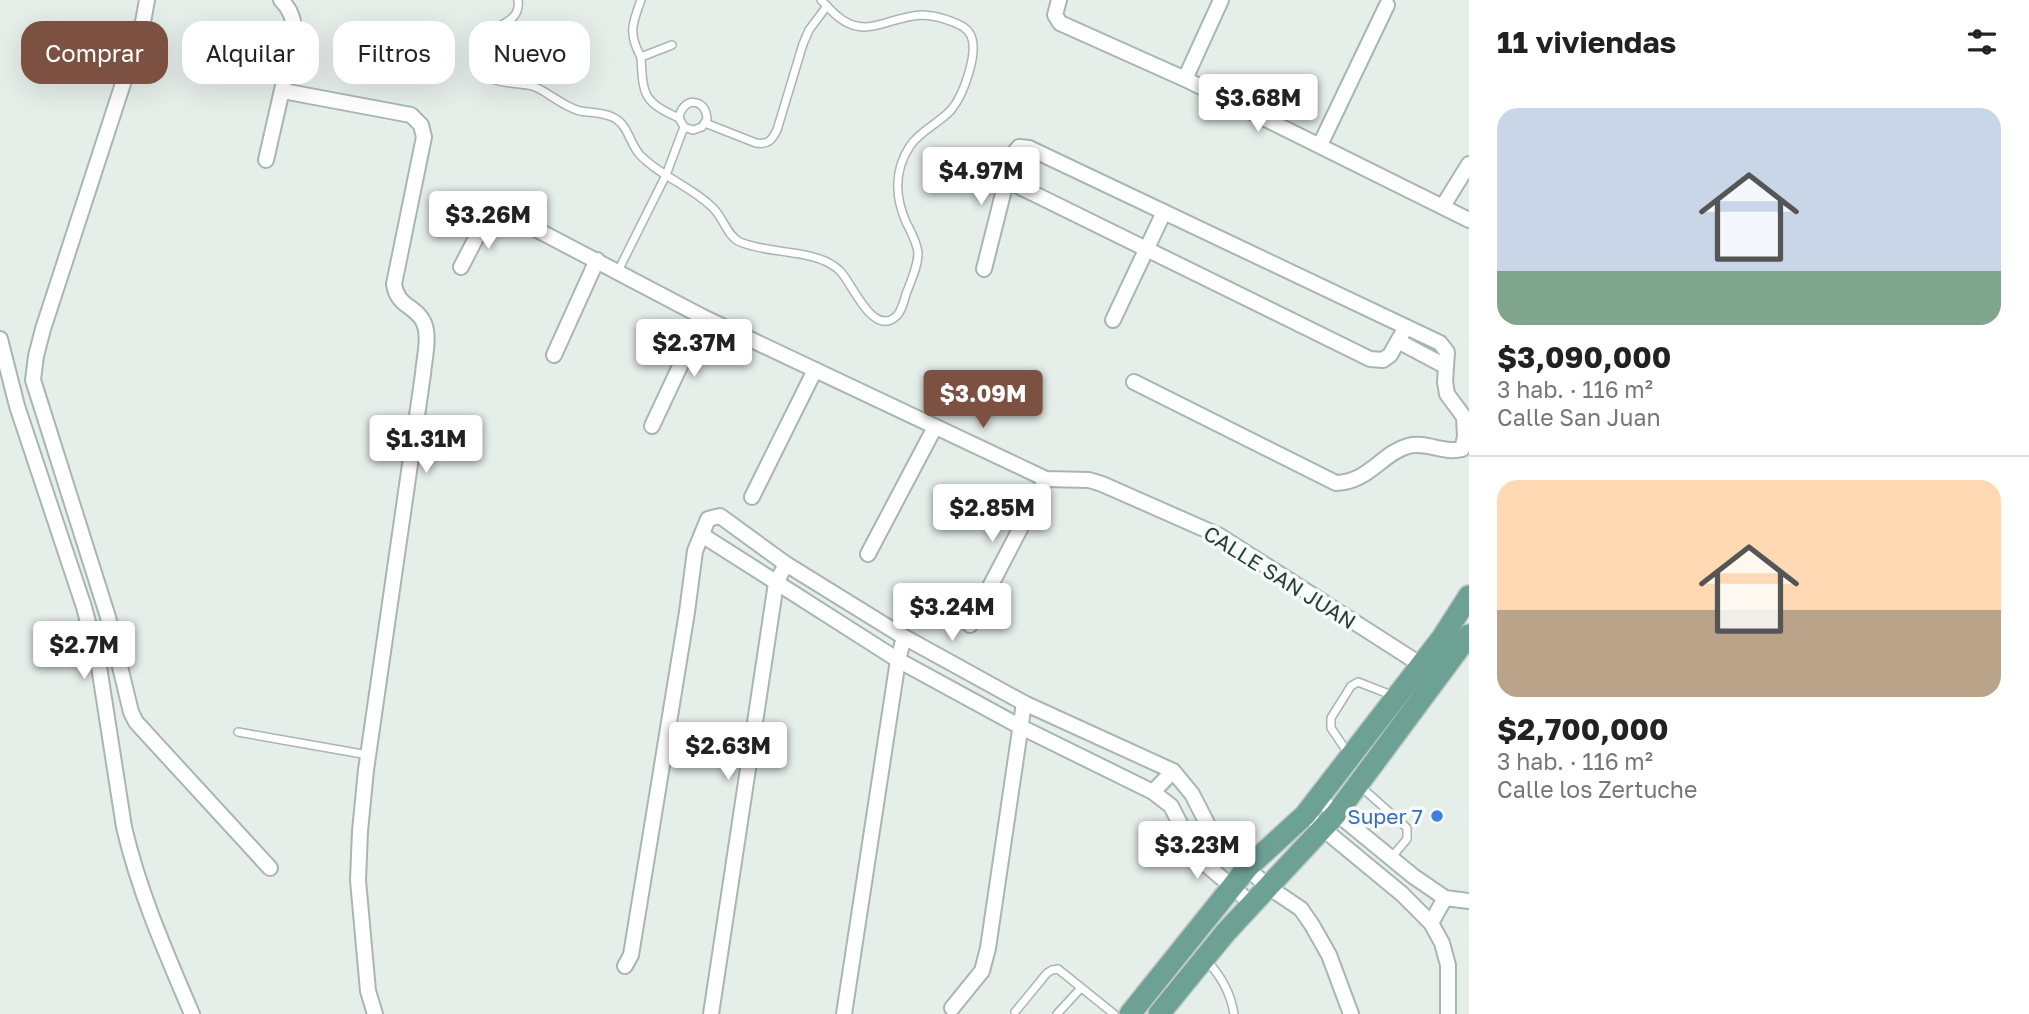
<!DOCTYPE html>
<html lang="es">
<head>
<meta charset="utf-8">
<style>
  :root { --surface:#fff; --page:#f6f6f6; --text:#222; --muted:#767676; --line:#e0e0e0; --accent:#7c5141 }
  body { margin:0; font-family:"Golos Text",sans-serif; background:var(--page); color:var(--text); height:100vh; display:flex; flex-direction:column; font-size:26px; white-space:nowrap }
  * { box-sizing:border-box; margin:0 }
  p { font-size:23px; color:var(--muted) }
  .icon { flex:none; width:38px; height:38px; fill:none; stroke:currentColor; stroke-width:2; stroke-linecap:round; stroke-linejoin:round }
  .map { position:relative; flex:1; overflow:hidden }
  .panel { display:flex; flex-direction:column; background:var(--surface); width:560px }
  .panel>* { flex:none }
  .top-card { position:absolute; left:21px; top:21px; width:665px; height:63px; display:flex; gap:14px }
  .price { position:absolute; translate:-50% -60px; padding:0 16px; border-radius:7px; background:#fff; color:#222; font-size:23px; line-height:46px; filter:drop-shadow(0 2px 4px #0008) }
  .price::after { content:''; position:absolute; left:50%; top:42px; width:21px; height:16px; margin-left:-10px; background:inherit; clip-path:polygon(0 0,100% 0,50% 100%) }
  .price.on { background:var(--accent); color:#fff }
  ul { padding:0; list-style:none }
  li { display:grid; align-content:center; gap:14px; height:371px; padding:0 28px }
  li+li { border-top:2px solid var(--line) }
  li span { display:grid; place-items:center; height:217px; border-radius:21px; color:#555 }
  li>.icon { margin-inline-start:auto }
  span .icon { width:126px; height:126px; fill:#fffc; stroke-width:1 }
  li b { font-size:30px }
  h2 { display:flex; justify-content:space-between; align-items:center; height:84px; padding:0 28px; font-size:30px }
  .tag { padding:0 24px; border-radius:21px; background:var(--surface); box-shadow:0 7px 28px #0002; font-size:24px; line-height:63px }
  .tag.on { background:var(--accent); color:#fff }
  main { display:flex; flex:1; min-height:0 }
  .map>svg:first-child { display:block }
</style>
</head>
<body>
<main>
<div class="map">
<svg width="1469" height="1014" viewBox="0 0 1469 1014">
  <rect width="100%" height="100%" fill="#e6eeea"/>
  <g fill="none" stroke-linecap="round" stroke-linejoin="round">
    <g stroke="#a8b6b1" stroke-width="10">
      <g id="lane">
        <path d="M 518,0 C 522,29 482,22 478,50 C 477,56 476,61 478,66 C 486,85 515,82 532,86 C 539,88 545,92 551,96 C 560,102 569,108 580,111 C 591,113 606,112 616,119 C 628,126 630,144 640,155 C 661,177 693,187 714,209 C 723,218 728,237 740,242 C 757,249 776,250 793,253 C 809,255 827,259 839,270 C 851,280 871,335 894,318 C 901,314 904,301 906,294 C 911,281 918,266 918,253 C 917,242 911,232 906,222 C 895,197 894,170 910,146 C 921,130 938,124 951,110 C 963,96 980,51 970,34 C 966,27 960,25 953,22 C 943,18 932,15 921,15 C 881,18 861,45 827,6"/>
        <path d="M 641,0 C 632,24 628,34 641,57"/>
        <path d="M 672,45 L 641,57 C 643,95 643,102 679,118"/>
        <path d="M 705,123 L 756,143 C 768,145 772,140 777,130 L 803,44 L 809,30 L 827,6 L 821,0"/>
        <path d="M 618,271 L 666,175 L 684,127 L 679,118 C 682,97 706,97 707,119 L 702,127 L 693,130 L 684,127"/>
        <path d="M 238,732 L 368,755"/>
        <path d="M 1348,753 L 1331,728 L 1331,718 L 1351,686 L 1358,682 L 1394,696"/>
        <path d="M 1359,785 L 1407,828 L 1407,839 L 1391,858"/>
        <path d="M 1207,961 C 1221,976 1231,994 1234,1014"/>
        <path d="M 1015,1012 L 1047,973 L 1052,970 L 1058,969 L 1114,1014"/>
        <path d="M 1057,1014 L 1081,988"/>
      </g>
    </g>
    <g stroke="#a8b6b1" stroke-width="18">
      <g id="street">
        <path d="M 147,0 L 143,22 L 43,329 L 36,356 L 33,380 L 108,617 L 131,712 L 136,722 L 146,733 L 270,868"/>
        <path d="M 1059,0 L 1055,15 L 1060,23 L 1185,79 L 1469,220"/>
        <path d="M 1185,79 L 1221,0"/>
        <path d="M 283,91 L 411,115 L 421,125 L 424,137 L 394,284 C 397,307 417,306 424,323 C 430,338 424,359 423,374 L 366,770 L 360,831 L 358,880 L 368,991 L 375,1014"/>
        <path d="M 1320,145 L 1387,5"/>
        <path d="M 266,160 L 295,33 C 294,20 291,9 281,0"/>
        <path d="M 1006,180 L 1370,359 L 1383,360 L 1390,355 L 1406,327"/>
        <path d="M 1443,206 L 1469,164"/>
        <path d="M 461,267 L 487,217 L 495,212 L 505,213 L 703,317 L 1046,479 L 1089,480 L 1102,484 L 1220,536 L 1426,668"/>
        <path d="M 984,269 L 1013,154 L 1019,147 L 1029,148 L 1440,343 L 1447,352 L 1445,382 L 1447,394 L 1464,417 L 1465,437 L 1462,449 C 1444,454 1426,441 1408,446 C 1382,453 1369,482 1336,483 L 1134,382"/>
        <path d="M 1113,320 L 1164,212"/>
        <path d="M 0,339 L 17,406 L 84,607 L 98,660 L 124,827 C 139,892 166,953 192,1014"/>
        <path d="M 1398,341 L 1445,366"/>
        <path d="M 554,355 L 597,260"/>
        <path d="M 652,426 L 703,317"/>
        <path d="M 752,497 L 815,370"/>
        <path d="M 702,535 L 898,660 L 1021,727 L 1153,792 L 1171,806 L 1197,857 L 1251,903"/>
        <path d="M 868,554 L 935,427"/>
        <path d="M 970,625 L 1046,479"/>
        <path d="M 1153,792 L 1173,771"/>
        <path d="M 1318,798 L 1413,876 L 1445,898 L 1469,901"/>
        <path d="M 1316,823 L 1402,894 L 1431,923 L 1442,943 L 1448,965 L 1448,1014"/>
        <path d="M 1431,923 L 1445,898"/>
        <path d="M 625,966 L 631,955 L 687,612 L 695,551 L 708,519 L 720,516 L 786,564 L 904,637 L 1024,703 L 1173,771 L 1192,794 L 1215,839 L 1267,886 L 1301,909 L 1312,925 L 1329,955 L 1351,1014"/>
        <path d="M 952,1008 L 982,971 L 988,948 L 1024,703"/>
        <path d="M 711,1014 L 776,583 L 786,564"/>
        <path d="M 844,1014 L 898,660 L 904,637"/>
      </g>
    </g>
    <g stroke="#c2c9c8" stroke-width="24">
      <g id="primary">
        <path d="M 1130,1014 L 1248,867 L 1305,815 L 1442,638 L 1469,596"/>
        <path d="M 1159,1014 L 1226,932 L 1336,814 L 1469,635"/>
      </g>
    </g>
    <use href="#lane" stroke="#fff" stroke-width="7"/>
    <use href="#street" stroke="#fff" stroke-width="14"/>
    <use href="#primary" stroke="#6da194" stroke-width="21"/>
  </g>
  <circle fill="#3f7fe0" stroke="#f6faf8" stroke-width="2.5" cx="1437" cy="816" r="7"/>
  <g text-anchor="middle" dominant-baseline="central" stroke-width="7" stroke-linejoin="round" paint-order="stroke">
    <g font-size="21" fill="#253f39" stroke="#f6faf8">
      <text transform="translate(1280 577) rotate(32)">CALLE SAN JUAN</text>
    </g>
    <g font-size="21" fill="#366cbe" stroke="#f6faf8" text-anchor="end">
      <text x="1423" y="816">Super 7</text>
    </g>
  </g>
</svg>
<b class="price" style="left:1258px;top:134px">$3.68M</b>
<b class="price" style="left:981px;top:207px">$4.97M</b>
<b class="price" style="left:488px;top:251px">$3.26M</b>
<b class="price" style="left:694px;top:379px">$2.37M</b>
<b class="price on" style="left:983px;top:430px">$3.09M</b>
<b class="price" style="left:426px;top:475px">$1.31M</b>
<b class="price" style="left:992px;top:544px">$2.85M</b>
<b class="price" style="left:952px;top:643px">$3.24M</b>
<b class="price" style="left:84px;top:681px">$2.7M</b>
<b class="price" style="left:728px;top:782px">$2.63M</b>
<b class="price" style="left:1197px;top:881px">$3.23M</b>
<div class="top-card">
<a class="tag on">Comprar</a>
<a class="tag">Alquilar</a>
<a class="tag">Filtros</a>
<a class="tag">Nuevo</a>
</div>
</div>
<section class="panel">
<h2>11 viviendas<svg class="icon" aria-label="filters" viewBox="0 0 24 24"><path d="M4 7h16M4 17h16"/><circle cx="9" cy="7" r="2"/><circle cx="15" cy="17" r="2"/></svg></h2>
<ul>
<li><span style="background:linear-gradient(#c9d6e8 75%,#7fa58c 0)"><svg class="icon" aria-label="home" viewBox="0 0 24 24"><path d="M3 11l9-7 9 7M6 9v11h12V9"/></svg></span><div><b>$3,090,000</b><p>3 hab. · 116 m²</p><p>Calle San Juan</p></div></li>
<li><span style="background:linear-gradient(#ffd9b3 60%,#b9a48a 0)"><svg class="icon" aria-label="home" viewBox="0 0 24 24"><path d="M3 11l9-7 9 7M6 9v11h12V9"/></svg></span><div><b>$2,700,000</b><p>3 hab. · 116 m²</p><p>Calle los Zertuche</p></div></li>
</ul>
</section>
</main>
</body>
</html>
